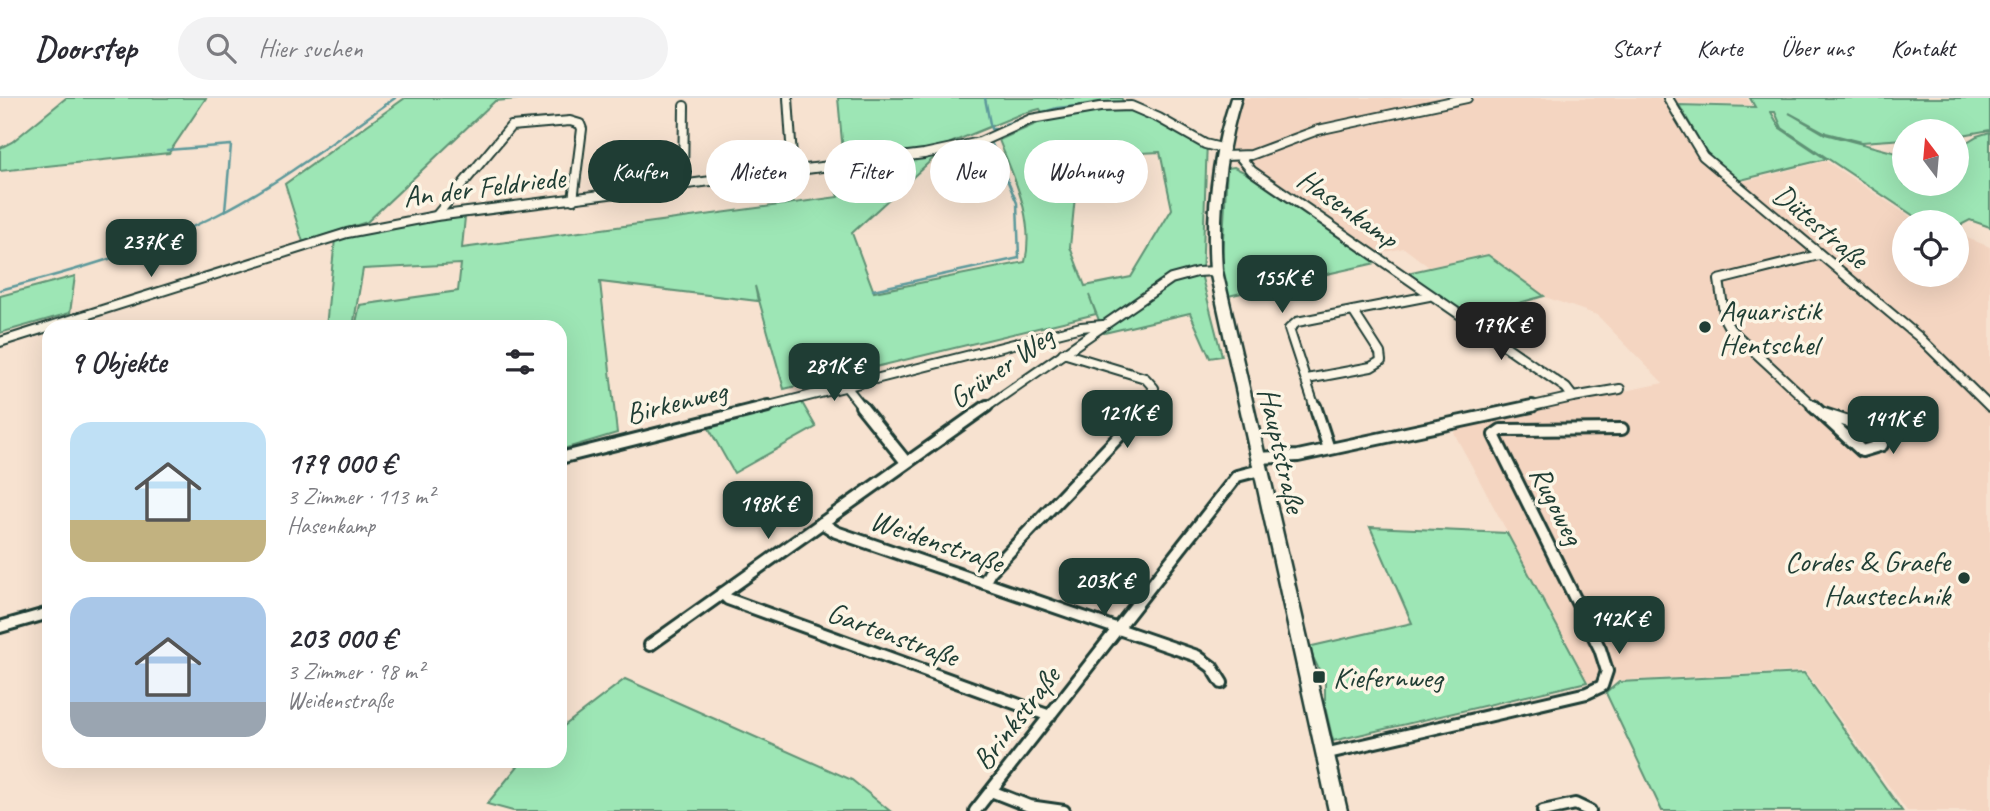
<!DOCTYPE html>
<html lang="de">
<head>
<meta charset="utf-8">
<style>
  :root { --surface:#fff; --page:#f2f2f3; --text:#2b2b33; --muted:#7c7c81; --line:#e1e1e2; --accent:#1f3d34 }
  body { margin:0; font-family:Caveat,sans-serif; background:var(--page); color:var(--text); height:100vh; display:flex; flex-direction:column; font-size:26px; white-space:nowrap }
  * { box-sizing:border-box; margin:0 }
  p { font-size:23px; color:var(--muted) }
  .icon { flex:none; width:38px; height:38px; fill:none; stroke:currentColor; stroke-width:2; stroke-linecap:round; stroke-linejoin:round }
  .map { position:relative; flex:1; overflow:hidden }
  .panel { position:absolute; left:42px; top:222px; width:525px; height:448px; display:flex; flex-direction:column; background:var(--surface); border-radius:21px; box-shadow:0 7px 28px #0002 }
  .panel>* { flex:none }
  .banner { position:absolute; left:588px; top:42px; width:665px; height:63px; display:flex; gap:14px }
  .needle { width:46px; rotate:344deg }
  .buttons { position:absolute; left:1892px; top:21px; display:grid; gap:14px }
  .buttons a { display:grid; place-items:center; width:77px; height:77px; border-radius:50%; background:var(--surface); box-shadow:0 7px 28px #0002; font-size:35px }
  .price { position:absolute; translate:-50% -60px; padding:0 16px; border-radius:14px; background:var(--accent); color:#fff; font-size:23px; line-height:46px; filter:drop-shadow(0 2px 4px #0008) }
  .price::after { content:''; position:absolute; left:50%; top:42px; width:21px; height:16px; margin-left:-10px; background:inherit; clip-path:polygon(0 0,100% 0,50% 100%) }
  .price.active { background:#222; color:#fff }
  ul { padding:0; list-style:none }
  li { display:flex; align-items:center; gap:21px; height:175px; padding:0 28px }
  li span { display:grid; place-items:center; flex:none; width:196px; height:140px; border-radius:21px; color:#555 }
  li>.icon { margin-inline-start:auto }
  span .icon { width:84px; height:84px; fill:#fffc; stroke-width:1 }
  li b { font-size:30px }
  h2 { display:flex; justify-content:space-between; align-items:center; height:84px; padding:0 28px; font-size:30px }
  .pill { padding:0 24px; border-radius:32px; background:var(--surface); box-shadow:0 7px 28px #0002; font-size:24px; line-height:63px }
  .pill.active { background:var(--accent); color:#fff }
  header { display:flex; align-items:center; gap:42px; box-sizing:border-box; height:98px; padding:0 35px; background:var(--surface); border-bottom:2px solid var(--line) }
  header strong { font-size:33px }
  nav { display:flex; gap:38px; margin-inline-start:auto; font-size:24px }
  .search { width:490px; height:63px; background:var(--page); display:flex; align-items:center; gap:18px; box-sizing:border-box; padding:0 24px; border-radius:38px; color:var(--muted); font-size:26px }
  .map>svg:first-child { display:block }
</style>
</head>
<body>
<header>
<strong>Doorstep</strong>
<div class="search"><svg class="icon" aria-label="search" viewBox="0 0 24 24"><circle cx="10" cy="10" r="6"/><path d="M15 15l6 6"/></svg>Hier suchen</div>
<nav><a>Start</a><a>Karte</a><a>Über uns</a><a>Kontakt</a></nav>
</header>
<div class="map">
<svg width="1990" height="713" viewBox="0 0 1990 713">
  <rect width="100%" height="100%" fill="#f7e2d0"/>
  <filter id="ink" filterUnits="userSpaceOnUse"><feTurbulence type="fractalNoise" baseFrequency=".0143" numOctaves="2"/><feDisplacementMap in="SourceGraphic" scale="14" xChannelSelector="R" yChannelSelector="G"/><feConvolveMatrix kernelMatrix="1 2 1 2 8 2 1 2 1" color-interpolation-filters="sRGB"/></filter>
  <g filter="url(#ink)">
    <path fill="#f4d5c1" d="M 1241,0 L 1747,0 L 1751,7 L 1675,5 L 1705,58 L 1737,85 L 1826,63 L 1918,124 L 1904,124 L 1904,177 L 1956,177 L 1957,136 L 1990,149 L 1990,713 L 1907,713 L 1805,573 L 1588,584 L 1454,335 L 1458,328 L 1663,285 L 1597,217 L 1545,199 L 1488,156 L 1429,169 L 1404,150 L 1366,158 L 1244,74 L 1225,56 Z"/>
    <g fill="#9de6b5" stroke="#5e9274" stroke-width="2" fill-rule="evenodd">
      <path d="M 66,0 L 206,0 L 169,55 L 0,73 L 0,50 L 12,44 Z"/>
      <path d="M 405,0 L 531,0 L 495,3 L 367,124 L 303,144 L 285,86 Z"/>
      <path d="M 838,0 L 1121,0 L 1126,7 L 1207,43 L 1202,180 L 1222,258 L 1210,260 L 1190,215 L 1104,235 L 1089,197 L 1096,216 L 784,291 L 755,188 L 758,203 L 600,184 L 617,335 L 560,352 L 560,229 L 355,229 L 360,207 L 458,193 L 461,166 L 363,171 L 353,229 L 326,229 L 335,141 L 413,125 L 465,119 L 462,150 L 838,99 L 829,69 L 844,65 ZM 1040,11 L 1047,21 L 999,42 C 1014,80 1035,122 1025,164 L 874,194 L 852,135 L 950,45 L 1021,16 ZM 1160,54 L 1172,111 L 1131,179 L 1085,188 L 1070,149 L 1079,58 Z"/>
      <path d="M 1750,0 L 1990,0 L 1990,32 L 1957,38 L 1956,33 L 1904,33 L 1904,41 L 1862,44 L 1826,35 L 1789,15 L 1825,36 L 1904,57 L 1904,86 L 1956,86 L 1957,50 L 1977,38 L 1990,34 L 1990,129 L 1970,122 L 1957,129 L 1956,124 L 1923,124 L 1782,30 L 1775,14 L 1771,14 L 1780,30 L 1826,61 L 1737,83 L 1708,57 L 1679,7 L 1755,9 Z"/>
      <path d="M 1234,69 L 1244,74 L 1376,165 L 1228,198 L 1221,177 L 1227,70 Z"/>
      <path d="M 1488,157 L 1544,198 L 1469,219 L 1407,175 Z"/>
      <path d="M 75,178 L 70,215 L 0,235 L 0,198 Z"/>
      <path d="M 801,303 L 816,329 L 734,375 L 707,327 Z"/>
      <path d="M 1370,429 L 1507,435 L 1587,584 L 1333,643 L 1325,609 L 1325,584 L 1308,549 L 1412,525 Z"/>
      <path d="M 1804,575 L 1902,713 L 1662,713 L 1606,595 L 1619,584 Z"/>
      <path d="M 625,581 L 852,682 L 890,713 L 513,713 L 487,706 L 522,663 L 560,663 L 560,631 Z"/>
    </g>
    <g fill="none" stroke-linecap="round" stroke-linejoin="round">
      <g stroke="#5d999b" stroke-width="2.5">
        <path d="M 985,0 L 991,31 L 995,31"/>
        <path d="M 1005,26 L 1057,10 L 1115,4"/>
        <path d="M 167,52 L 231,47 L 225,113"/>
        <path d="M 0,192 C 74,173 148,152 217,117 C 280,85 337,41 395,0"/>
        <path d="M 873,192 L 1019,160 L 1017,105 L 991,44"/>
      </g>
      <g stroke="#1f3d34" stroke-width="12">
        <g id="street-far1">
          <path d="M 788,0 L 793,74"/>
          <path d="M 1668,0 L 1703,58 L 1919,239 L 1990,309"/>
          <path d="M 1224,58 L 1251,57 L 1318,32 L 1467,0"/>
          <path d="M 1241,60 L 1252,73 L 1566,290 L 1573,299 L 1524,310"/>
          <path d="M 683,88 L 684,8"/>
          <path d="M 436,118 L 511,28 L 570,23 L 580,26 L 582,31 L 573,102"/>
          <path d="M 0,244 L 347,135 L 436,118 L 924,56 L 980,44 L 1031,21 L 1100,9 L 1131,8 L 1159,20 L 1205,46 L 1225,51"/>
          <path d="M 1063,255 L 1145,280 L 1154,290 L 1142,310"/>
          <path d="M 1307,281 L 1371,269 L 1381,263 L 1380,255 L 1353,213"/>
          <path d="M 844,286 L 863,310"/>
          <path d="M 1573,299 L 1620,291"/>
          <path d="M 761,310 L 1081,229 L 1103,227"/>
          <path d="M 985,310 L 1171,181 L 1197,174 L 1216,173"/>
          <path d="M 1315,310 L 1289,231 L 1297,224 L 1429,198"/>
          <path d="M 1815,310 L 1730,231 L 1725,222 L 1719,182 L 1819,157"/>
        </g>
      </g>
      <g stroke="#1f3d34" stroke-width="16">
        <g id="street">
          <path d="M 861,308 L 906,364"/>
          <path d="M 1315,308 L 1329,351"/>
          <path d="M 1813,308 L 1862,353 L 1882,347 L 1861,328 L 1821,315"/>
          <path d="M 560,360 L 768,308"/>
          <path d="M 1257,360 L 1298,358 L 1532,308"/>
          <path d="M 822,425 L 836,434 L 1197,558 L 1212,569 L 1222,585"/>
          <path d="M 984,485 L 990,474 L 1126,331 L 1143,308"/>
          <path d="M 722,495 L 728,501 L 1050,618"/>
          <path d="M 0,529 L 49,515"/>
          <path d="M 650,547 L 987,308"/>
          <path d="M 1324,656 L 1587,595 L 1602,588 L 1607,573 L 1600,551 L 1494,337 L 1501,332 L 1622,331"/>
          <path d="M 991,693 L 1029,708 L 1064,713"/>
          <path d="M 975,713 L 1237,378 L 1260,372"/>
          <path d="M 1543,713 L 1575,706 L 1590,713"/>
        </g>
      </g>
      <g stroke="#1f3d34" stroke-width="5">
        <path id="secondary" d="M 1231,0 L 1241,0 C 1224,55 1218,116 1222,173 L 1347,713 L 1329,713 L 1210,173 C 1206,116 1213,55 1231,0 Z"/>
      </g>
      <use href="#street-far1" stroke="#fcf5e5" stroke-width="8"/>
      <use href="#street" stroke="#fcf5e5" stroke-width="10"/>
      <use href="#secondary" fill="#fcf5e5" fill-rule="evenodd"/>
    </g>
  </g>
  <g fill="#1f3d34" stroke="#fcf5e5" stroke-width="2.5">
    <circle cx="1705" cy="229" r="7"/>
    <circle cx="1964" cy="480" r="7"/>
    <rect x="1312" y="572" width="14" height="14" rx="3.5"/>
  </g>
  <g text-anchor="middle" dominant-baseline="central" stroke-width="7" stroke-linejoin="round" paint-order="stroke">
    <g font-size="30" fill="#1f3d34" stroke="#fcf5e5">
      <text transform="translate(484 89) rotate(-7)">An der Feldriede</text>
      <text transform="translate(1348 110) rotate(35)">Hasenkamp</text>
      <text transform="translate(1821 128) rotate(40)">Dütestraße</text>
      <text transform="translate(1001 269) rotate(-35)">Grüner Weg</text>
      <text transform="translate(676 304) rotate(-14)">Birkenweg</text>
      <text transform="translate(1282 352) rotate(77)">Hauptstraße</text>
      <text transform="translate(1557 407) rotate(63)">Rugoweg</text>
      <text transform="translate(937 443) rotate(19)">Weidenstraße</text>
      <text transform="translate(893 536) rotate(20)">Gartenstraße</text>
      <text transform="translate(1016 620) rotate(-52)">Brinkstraße</text>
    </g>
    <g font-size="30" fill="#1f3d34" stroke="#fcf5e5" text-anchor="start">
      <text x="1719" y="212">Aquaristik<tspan x="1719" dy="34">Hentschel</tspan></text>
      <text x="1950" y="463" text-anchor="end">Cordes &amp; Graefe<tspan x="1950" dy="34">Haustechnik</tspan></text>
      <text x="1333" y="579">Kiefernweg</text>
    </g>
  </g>
</svg>
<div class="buttons">
<a><svg class="needle" viewBox="-14 -14 28 28"><path d="M0-13l5 13h-10z" fill="#e53935"/><path d="M0 13l5-13h-10z" fill="#7c7c81"/></svg></a>
<a><svg class="icon" aria-label="locate" viewBox="0 0 24 24"><circle cx="12" cy="12" r="6"/><path d="M12 2v4M12 18v4M2 12h4M18 12h4"/></svg></a>
</div>
<b class="price" style="left:151px;top:181px">237K €</b>
<b class="price" style="left:1282px;top:217px">155K €</b>
<b class="price active" style="left:1501px;top:264px">179K €</b>
<b class="price" style="left:834px;top:305px">281K €</b>
<b class="price" style="left:1127px;top:352px">121K €</b>
<b class="price" style="left:1893px;top:358px">141K €</b>
<b class="price" style="left:768px;top:443px">198K €</b>
<b class="price" style="left:1104px;top:520px">203K €</b>
<b class="price" style="left:1619px;top:558px">142K €</b>
<div class="banner">
<a class="pill active">Kaufen</a>
<a class="pill">Mieten</a>
<a class="pill">Filter</a>
<a class="pill">Neu</a>
<a class="pill">Wohnung</a>
</div>
<section class="panel">
<h2>9 Objekte<svg class="icon" aria-label="filters" viewBox="0 0 24 24"><path d="M4 7h16M4 17h16"/><circle cx="9" cy="7" r="2"/><circle cx="15" cy="17" r="2"/></svg></h2>
<ul>
<li><span style="background:linear-gradient(#bfe0f5 70%,#c2b280 0)"><svg class="icon" aria-label="home" viewBox="0 0 24 24"><path d="M3 11l9-7 9 7M6 9v11h12V9"/></svg></span><div><b>179 000 €</b><p>3 Zimmer · 113 m²</p><p>Hasenkamp</p></div></li>
<li><span style="background:linear-gradient(#a9c7e8 75%,#9aa5b1 0)"><svg class="icon" aria-label="home" viewBox="0 0 24 24"><path d="M3 11l9-7 9 7M6 9v11h12V9"/></svg></span><div><b>203 000 €</b><p>3 Zimmer · 98 m²</p><p>Weidenstraße</p></div></li>
</ul>
</section>
</div>
</body>
</html>
